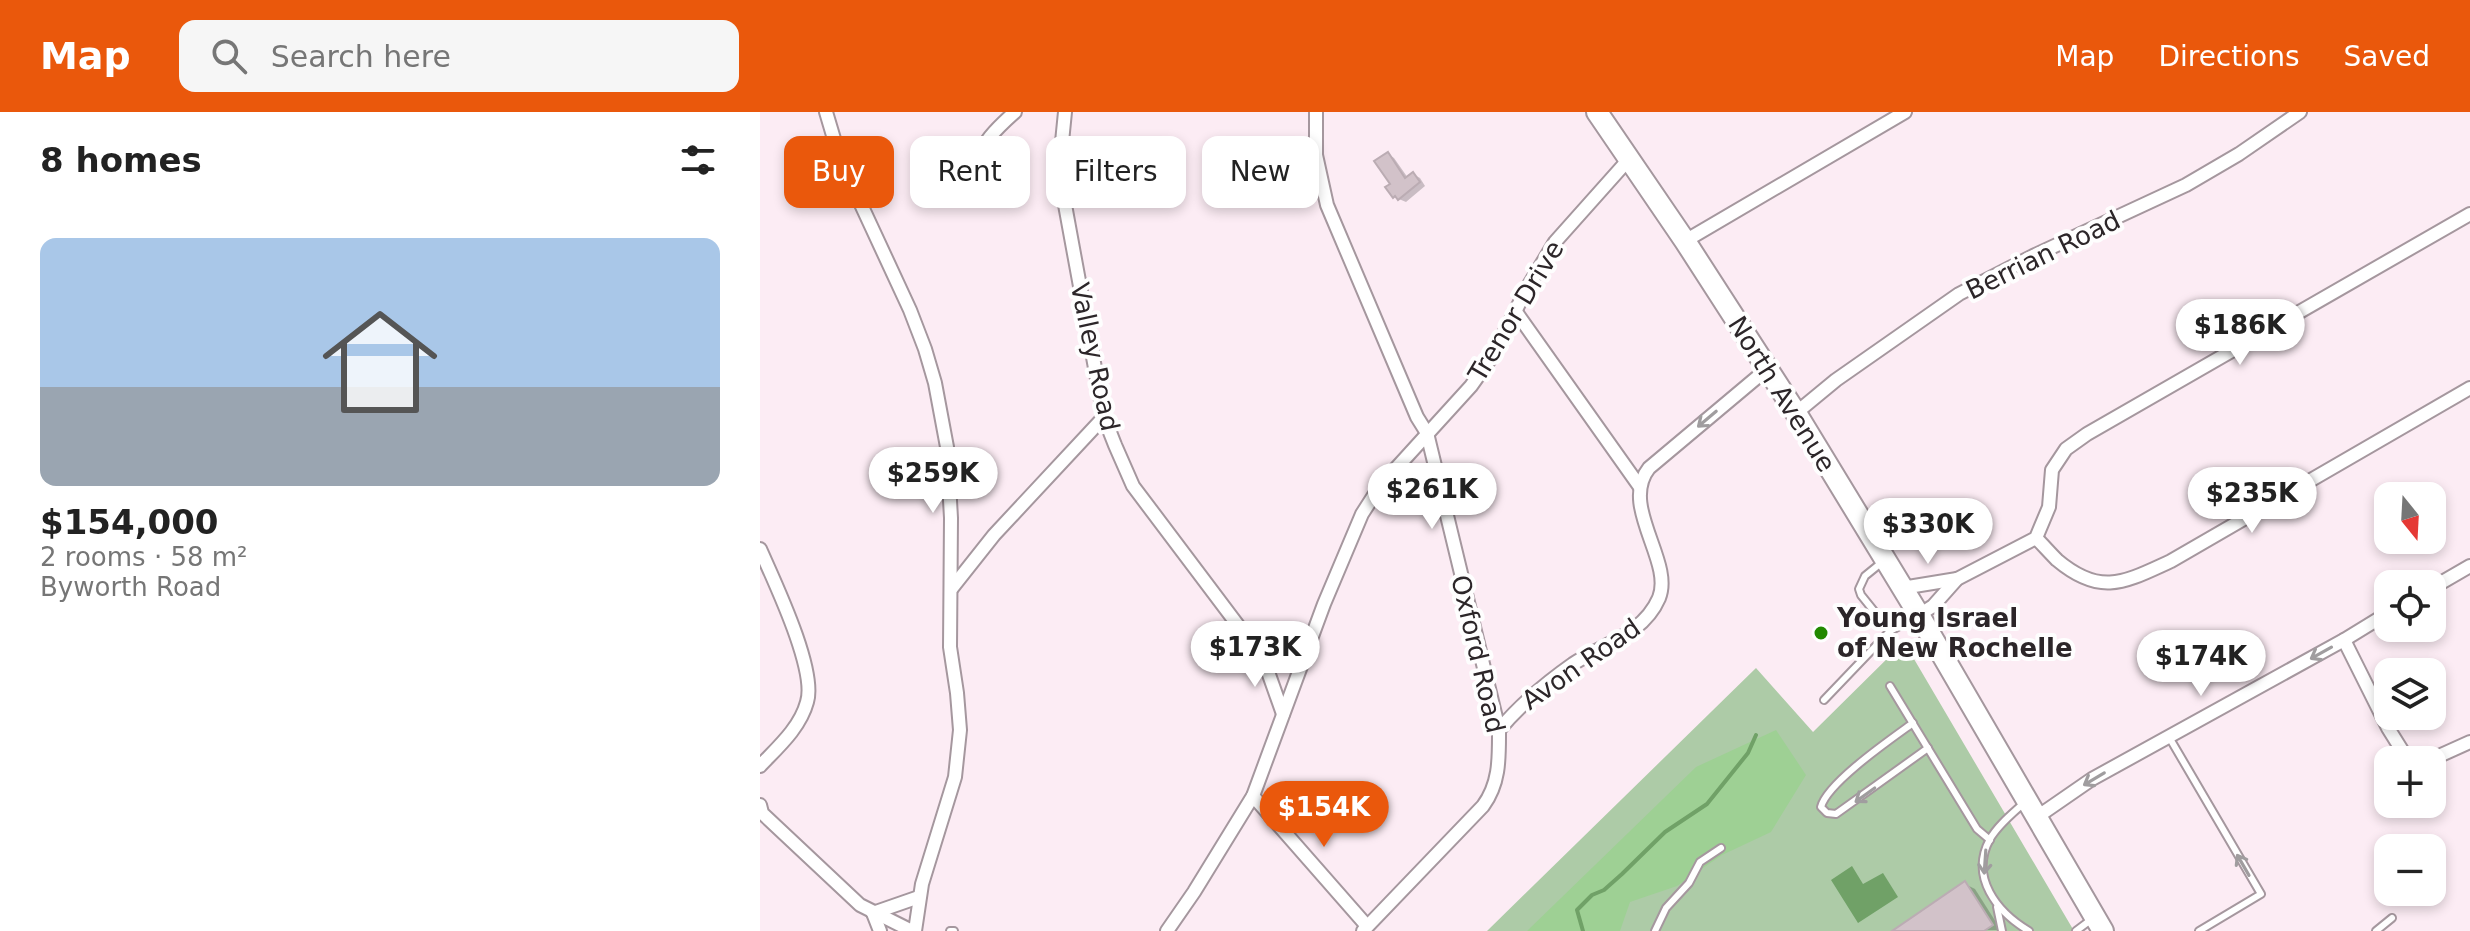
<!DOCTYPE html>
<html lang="en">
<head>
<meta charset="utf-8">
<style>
  :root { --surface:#fff; --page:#f6f6f6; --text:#222; --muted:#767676; --line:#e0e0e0; --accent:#ea580c }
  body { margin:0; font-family:"DejaVu Sans",sans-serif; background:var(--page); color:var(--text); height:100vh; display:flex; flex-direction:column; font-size:30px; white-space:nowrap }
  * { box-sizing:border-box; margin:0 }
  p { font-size:26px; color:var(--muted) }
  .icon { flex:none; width:44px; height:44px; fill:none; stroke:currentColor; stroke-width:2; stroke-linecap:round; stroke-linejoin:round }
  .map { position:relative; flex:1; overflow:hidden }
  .sheet { display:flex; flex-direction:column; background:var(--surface); width:760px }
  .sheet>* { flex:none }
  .top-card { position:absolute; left:24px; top:24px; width:760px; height:72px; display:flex; gap:16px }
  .needle { width:52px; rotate:162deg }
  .fabs { position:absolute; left:1614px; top:370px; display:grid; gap:16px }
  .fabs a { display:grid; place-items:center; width:72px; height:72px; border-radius:16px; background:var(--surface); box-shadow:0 4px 12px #0003; font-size:40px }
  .price { position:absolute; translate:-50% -68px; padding:0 18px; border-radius:28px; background:#fff; color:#222; font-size:26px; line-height:52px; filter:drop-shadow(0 2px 4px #0008) }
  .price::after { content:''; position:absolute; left:50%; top:48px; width:24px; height:18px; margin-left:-12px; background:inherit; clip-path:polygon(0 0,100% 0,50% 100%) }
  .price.current { background:var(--accent); color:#fff }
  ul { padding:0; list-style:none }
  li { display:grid; align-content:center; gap:16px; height:424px; padding:0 40px }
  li+li { border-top:2px solid var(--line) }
  li span { display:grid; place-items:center; height:248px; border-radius:16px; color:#555 }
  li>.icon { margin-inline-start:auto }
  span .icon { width:144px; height:144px; fill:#fffc; stroke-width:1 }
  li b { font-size:34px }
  h2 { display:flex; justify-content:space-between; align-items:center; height:96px; padding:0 40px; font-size:34px }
  .tag { padding:0 28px; border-radius:16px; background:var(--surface); box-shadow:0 4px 12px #0003; font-size:28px; line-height:72px }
  .tag.current { background:var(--accent); color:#fff }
  header { display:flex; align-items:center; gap:48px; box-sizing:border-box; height:112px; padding:0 40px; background:var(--accent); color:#fff }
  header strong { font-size:38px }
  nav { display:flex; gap:44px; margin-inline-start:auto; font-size:28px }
  .search { width:560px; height:72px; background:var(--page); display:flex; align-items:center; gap:20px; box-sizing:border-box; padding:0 28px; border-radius:16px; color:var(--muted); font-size:30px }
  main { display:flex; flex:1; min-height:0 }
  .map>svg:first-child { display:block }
</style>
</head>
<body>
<header>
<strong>Map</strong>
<div class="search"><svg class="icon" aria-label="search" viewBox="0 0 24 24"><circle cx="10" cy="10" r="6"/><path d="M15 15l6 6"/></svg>Search here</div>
<nav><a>Map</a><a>Directions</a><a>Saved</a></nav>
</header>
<main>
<section class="sheet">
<h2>8 homes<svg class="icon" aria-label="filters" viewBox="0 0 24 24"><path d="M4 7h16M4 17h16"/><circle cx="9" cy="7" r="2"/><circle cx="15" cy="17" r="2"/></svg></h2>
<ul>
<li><span style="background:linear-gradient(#a9c7e8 60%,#9aa5b1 0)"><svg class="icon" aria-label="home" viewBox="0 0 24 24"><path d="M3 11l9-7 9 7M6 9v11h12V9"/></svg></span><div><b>$154,000</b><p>2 rooms · 58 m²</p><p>Byworth Road</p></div></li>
</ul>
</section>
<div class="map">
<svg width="1710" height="819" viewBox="0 0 1710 819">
  <rect width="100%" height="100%" fill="#fcecf4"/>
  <path fill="#adcba7" d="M 1144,530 L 1314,819 L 727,819 L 996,556 L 1053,620 Z"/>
  <path fill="#9ed094" d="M 1016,618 L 1046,663 L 1011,720 L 962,743 L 917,774 L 870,790 L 860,819 L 767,819 L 936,655 Z"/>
  <path fill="#70a167" d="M 1092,754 L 1103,772 L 1123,761 L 1138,785 L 1098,811 L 1071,768 Z"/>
  <g fill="#0003">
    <path d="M 628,42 L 634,46 L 648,66 L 653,62 L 660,66 L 665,74 L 646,90 L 634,85 Z"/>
    <path d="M 1205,772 L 1215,777 L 1241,818 L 1136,819 Z"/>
  </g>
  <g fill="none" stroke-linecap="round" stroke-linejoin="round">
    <path stroke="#70a167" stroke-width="4" d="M 823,819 L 817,798 L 832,783 L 844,778 L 862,762 L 905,720 L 947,692 L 988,641 L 996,623"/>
  </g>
  <g fill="#d2c2c9" stroke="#bbacb3" stroke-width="2">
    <path d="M 628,40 L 645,66 L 653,60 L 660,70 L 638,88 L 635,84 L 633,86 L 625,75 L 630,72 L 614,49 Z"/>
    <path d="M 1205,769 L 1233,813 L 1224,819 L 1132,819 Z"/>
  </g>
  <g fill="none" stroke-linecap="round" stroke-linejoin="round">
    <g stroke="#a5979e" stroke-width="10">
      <g id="service">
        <path d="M 1121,451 L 1105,464 L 1099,477 L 1101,483 L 1130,519"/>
        <path d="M 1130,574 L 1217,717 L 1230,728"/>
        <path d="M 1064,588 L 1130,519 L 1156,505"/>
        <path d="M 1153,611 C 1131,627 1067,671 1061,695 L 1067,701 L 1076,702 L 1168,636"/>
        <path d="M 1409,625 L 1501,782 L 1439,819"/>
        <path d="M 1264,691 C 1252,702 1238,713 1230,727 C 1209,765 1237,800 1269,819"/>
        <path d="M 1237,795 L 1242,819"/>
        <path d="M 190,819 L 194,819"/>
        <path d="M 895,819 L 906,796 L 929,771 L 940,750 L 961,736"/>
        <path d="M 1316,819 L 1332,807"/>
        <path d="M 1616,819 L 1632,806"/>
      </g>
    </g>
    <g stroke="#a5979e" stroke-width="16">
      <g id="minor">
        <path d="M 66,0 L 80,47 L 150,198 L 165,237 L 175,271 L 187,335 L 191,406 L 190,535 L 197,581 L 200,618 L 195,665 L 162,772 L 155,819"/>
        <path d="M 305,0 L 301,40 L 301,71 L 344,305 L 355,333 L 373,374 L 480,516 L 501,540 L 523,602"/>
        <path d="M 556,0 L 556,43 L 567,93 L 657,305 L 667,321 L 739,618 C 739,646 740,671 723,694 L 603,819"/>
        <path d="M 214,56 C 219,33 238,15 255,0"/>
        <path d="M 925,129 L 1145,0"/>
        <path d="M 756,200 L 880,375"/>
        <path d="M 1036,301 L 1076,268 L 1199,182 L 1273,144 L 1426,73 L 1479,42 L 1540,0"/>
        <path d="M 1276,426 C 1283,433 1290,441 1297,448 C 1341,485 1365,470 1411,449 L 1710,276"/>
        <path d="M 0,437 C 14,469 57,558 47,590 C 40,616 18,635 0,654"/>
        <path d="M 192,476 L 234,423 L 344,305"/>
        <path d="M 1142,476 L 1197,467"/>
        <path d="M 1672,476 L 1710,454"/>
        <path d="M 1159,503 L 1173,494 L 1197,467 L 1276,426 L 1289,395 L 1292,358 L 1306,337 L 1327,322 L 1710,102"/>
        <path d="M 1584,528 L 1628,616 L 1643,640 L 1655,648"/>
        <path d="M 501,540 L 546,541"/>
        <path d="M 739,618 C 760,593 786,571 813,552 C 843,532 883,523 899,486 C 914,449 859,394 889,356 L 1007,257"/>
        <path d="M 1670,648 L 1710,630"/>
        <path d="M 493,684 L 607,814"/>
        <path d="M 0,693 L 2,701 L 100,793 L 152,819"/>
        <path d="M 1277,705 L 1332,667 L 1584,528 L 1628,501"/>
        <path d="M 113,801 L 159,785"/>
        <path d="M 113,801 L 120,819"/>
        <path d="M 407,819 L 434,780 L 493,684 L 564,492 L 602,402 L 620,374 L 711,274 L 733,243 L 766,178 L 795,130 L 869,47"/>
      </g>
    </g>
    <g stroke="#a5979e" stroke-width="24">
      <path id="primary" d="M 837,0 L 925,129 L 1036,301 L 1159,503 L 1343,819"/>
    </g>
    <use href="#service" stroke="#fff" stroke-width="6"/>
    <use href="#minor" stroke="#fff" stroke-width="12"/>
    <use href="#primary" stroke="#fff" stroke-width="20"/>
  </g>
  <defs><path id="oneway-shaft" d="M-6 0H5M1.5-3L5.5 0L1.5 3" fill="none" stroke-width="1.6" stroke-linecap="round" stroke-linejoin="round" transform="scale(2)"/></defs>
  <g stroke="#a09d9f">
    <use href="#oneway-shaft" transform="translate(947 307) rotate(140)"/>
    <use href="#oneway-shaft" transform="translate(1561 541) rotate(151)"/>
    <use href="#oneway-shaft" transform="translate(1334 667) rotate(149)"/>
    <use href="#oneway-shaft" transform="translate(1105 683) rotate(144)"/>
    <use href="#oneway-shaft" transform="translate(1225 750) rotate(94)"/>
    <use href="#oneway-shaft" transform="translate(1483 753) rotate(-120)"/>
  </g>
  <circle fill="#228900" stroke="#fefefe" stroke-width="3" cx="1061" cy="521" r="8"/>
  <g text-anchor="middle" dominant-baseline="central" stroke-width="8" stroke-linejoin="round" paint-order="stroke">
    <g font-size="26" fill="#2c2629" stroke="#fefefe">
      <text transform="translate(1283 143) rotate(-26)">Berrian Road</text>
      <text transform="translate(756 199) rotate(-59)">Trenor Drive</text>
      <text transform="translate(335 245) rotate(78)">Valley Road</text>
      <text transform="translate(1022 282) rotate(58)">North Avenue</text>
      <text transform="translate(718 542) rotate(77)">Oxford Road</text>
      <text transform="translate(821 552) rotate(-35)">Avon Road</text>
    </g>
    <g font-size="26" font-weight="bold" fill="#2c2629" stroke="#fefefe" text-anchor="start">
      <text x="1077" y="506">Young Israel<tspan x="1077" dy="30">of New Rochelle</tspan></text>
    </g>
  </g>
</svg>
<div class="fabs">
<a><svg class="needle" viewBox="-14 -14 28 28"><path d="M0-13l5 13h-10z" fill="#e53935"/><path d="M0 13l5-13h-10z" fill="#767676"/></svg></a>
<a><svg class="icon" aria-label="locate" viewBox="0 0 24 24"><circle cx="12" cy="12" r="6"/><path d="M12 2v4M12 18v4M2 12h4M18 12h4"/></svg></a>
<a><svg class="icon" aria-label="layers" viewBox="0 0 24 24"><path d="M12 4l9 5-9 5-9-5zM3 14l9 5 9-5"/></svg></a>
<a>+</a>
<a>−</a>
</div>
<b class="price" style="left:1480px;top:255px">$186K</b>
<b class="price" style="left:173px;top:403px">$259K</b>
<b class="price" style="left:672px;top:419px">$261K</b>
<b class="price" style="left:1492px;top:423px">$235K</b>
<b class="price" style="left:1168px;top:454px">$330K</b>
<b class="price" style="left:495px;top:577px">$173K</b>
<b class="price" style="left:1441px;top:586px">$174K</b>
<b class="price current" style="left:564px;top:737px">$154K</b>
<div class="top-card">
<a class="tag current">Buy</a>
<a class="tag">Rent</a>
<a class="tag">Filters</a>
<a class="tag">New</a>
</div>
</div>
</main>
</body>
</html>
